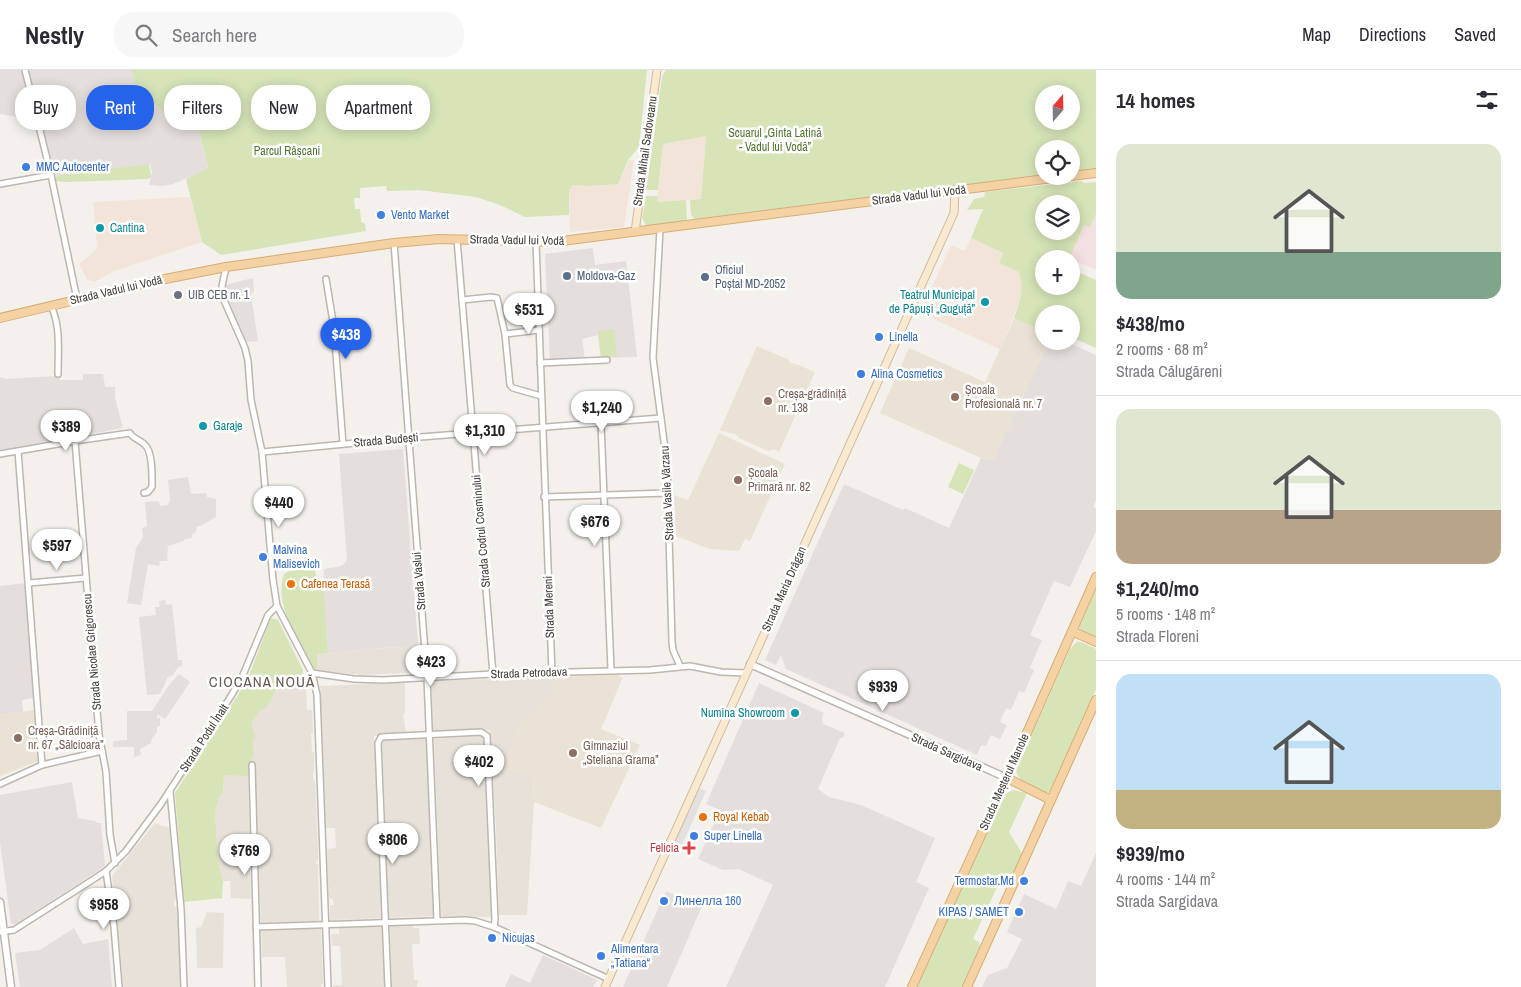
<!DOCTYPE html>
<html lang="en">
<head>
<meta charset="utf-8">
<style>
  :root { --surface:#fff; --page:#f7f7f7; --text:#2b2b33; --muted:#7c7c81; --line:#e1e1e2; --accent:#2563eb }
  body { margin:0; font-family:"Archivo Narrow",sans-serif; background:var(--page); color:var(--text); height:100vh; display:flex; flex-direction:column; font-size:19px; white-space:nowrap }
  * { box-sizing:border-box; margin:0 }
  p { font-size:16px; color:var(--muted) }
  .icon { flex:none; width:28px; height:28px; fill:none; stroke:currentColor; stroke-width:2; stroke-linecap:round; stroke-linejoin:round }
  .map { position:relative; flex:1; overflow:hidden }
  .side { display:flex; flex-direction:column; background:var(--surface); width:425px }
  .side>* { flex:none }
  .top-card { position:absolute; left:15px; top:15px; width:475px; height:45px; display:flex; gap:10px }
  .needle { width:32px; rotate:20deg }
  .tools { position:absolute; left:1035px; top:15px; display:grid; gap:10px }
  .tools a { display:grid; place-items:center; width:45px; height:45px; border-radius:50%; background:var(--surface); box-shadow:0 2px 12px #0003; font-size:25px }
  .price { position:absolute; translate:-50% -42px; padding:0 11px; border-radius:18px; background:#fff; color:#222; font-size:16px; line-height:32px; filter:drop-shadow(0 1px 2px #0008) }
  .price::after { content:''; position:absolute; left:50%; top:30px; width:15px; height:11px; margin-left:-8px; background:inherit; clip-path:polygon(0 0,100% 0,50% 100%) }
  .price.selected { background:var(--accent); color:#fff }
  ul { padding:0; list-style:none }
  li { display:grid; align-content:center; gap:10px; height:265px; padding:0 20px }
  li+li { border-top:1px solid var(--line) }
  li span { display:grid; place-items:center; height:155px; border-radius:15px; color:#555 }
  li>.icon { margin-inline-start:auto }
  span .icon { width:90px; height:90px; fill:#fffc; stroke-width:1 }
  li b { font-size:21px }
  h2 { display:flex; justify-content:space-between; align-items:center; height:60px; padding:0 20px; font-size:21px }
  .chip { padding:0 18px; border-radius:20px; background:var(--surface); box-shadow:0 2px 12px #0003; font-size:18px; line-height:45px }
  .chip.selected { background:var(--accent); color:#fff }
  header { display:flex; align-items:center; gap:30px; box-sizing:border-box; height:70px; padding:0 25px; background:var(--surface); border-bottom:1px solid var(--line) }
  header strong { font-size:24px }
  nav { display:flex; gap:28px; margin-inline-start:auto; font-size:18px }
  .search { width:350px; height:45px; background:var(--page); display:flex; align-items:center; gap:12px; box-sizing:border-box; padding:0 18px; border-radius:20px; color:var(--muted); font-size:19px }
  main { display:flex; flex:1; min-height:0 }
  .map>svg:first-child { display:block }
</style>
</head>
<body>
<header>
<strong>Nestly</strong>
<div class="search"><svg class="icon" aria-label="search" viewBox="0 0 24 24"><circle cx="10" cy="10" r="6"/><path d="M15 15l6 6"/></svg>Search here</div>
<nav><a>Map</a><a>Directions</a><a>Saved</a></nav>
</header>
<main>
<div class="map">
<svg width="1096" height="917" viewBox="0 0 1096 917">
  <rect width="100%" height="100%" fill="#f4f0eb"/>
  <g fill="#e7e1d9">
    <path d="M 421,575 L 423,602 L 363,605 L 317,600 L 317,584 Z"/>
    <path d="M 283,607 L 302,607 L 304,610 L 304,613 L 306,614 L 307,640 L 312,640 L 313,663 L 311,664 L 312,682 L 314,682 L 314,702 L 313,703 L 313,710 L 315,711 L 318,780 L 318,790 L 316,791 L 316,794 L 318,794 L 319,851 L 261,853 L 255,692 L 252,692 L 252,686 L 254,686 L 252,656 L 252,652 L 260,641 L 267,637 Z"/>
    <path d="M 552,607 L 552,626 L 547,627 L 527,646 L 515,666 L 517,668 L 505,690 L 502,693 L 501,698 L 520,701 L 533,707 L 534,732 L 527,845 L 499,845 L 496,759 L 490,660 L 433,663 L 431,611 Z"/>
    <path d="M 397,612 L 405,612 L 405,643 L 403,644 L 406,664 L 374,666 L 383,848 L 332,850 L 330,849 L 330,835 L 334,835 L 333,829 L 329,828 L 327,779 L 336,778 L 335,758 L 326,758 L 320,616 L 396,613 Z"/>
    <path d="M 483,665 L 488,743 L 492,847 L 443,846 L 441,845 L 434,669 Z"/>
    <path d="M 426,669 L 434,846 L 389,848 L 382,670 Z"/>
    <path d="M 224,704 L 248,706 L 251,829 L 231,828 L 230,811 L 223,811 L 218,791 L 215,742 L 219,727 L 223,724 Z"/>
    <path d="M 155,753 L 162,756 L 170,757 L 171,778 L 174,780 L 177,815 L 173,818 L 177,817 L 178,829 L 174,830 L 174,837 L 179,837 L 180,870 L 178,871 L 178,874 L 180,875 L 180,910 L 182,911 L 182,917 L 123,917 L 120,879 L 115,832 L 113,832 L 112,825 L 114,825 L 112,806 Z"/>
    <path d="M 207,842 L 224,843 L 223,898 L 197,898 L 196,858 L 201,857 Z"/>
    <path d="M 412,854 L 413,858 L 419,858 L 420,874 L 412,874 L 414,910 L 418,910 L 417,917 L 392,917 L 390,856 Z"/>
    <path d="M 383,856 L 386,917 L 333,917 L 333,915 L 342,915 L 340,876 L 332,876 L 331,864 L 339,864 L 339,858 Z"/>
    <path d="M 318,858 L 321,859 L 323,913 L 321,914 L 321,917 L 287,917 L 285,887 L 262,887 L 261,860 Z"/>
  </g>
  <g fill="#f3e4d9">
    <path d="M 706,66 L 701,129 L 657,132 L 663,74 Z"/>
    <path d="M 629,90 L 634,90 L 624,157 L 570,162 L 569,120 L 573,115 L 590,116 L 618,114 Z"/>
    <path d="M 190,127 L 202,172 L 114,201 L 94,212 L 91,210 L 88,211 L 79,194 L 95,181 L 97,176 L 93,132 Z"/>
    <path d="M 971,168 L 1003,183 L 999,193 L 1019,202 L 1023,212 L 1020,230 L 1000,279 L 920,243 L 951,175 L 965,181 Z"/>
  </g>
  <g fill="#e4dfdc">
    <path d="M 0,0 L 20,0 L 22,2 L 38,51 L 0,44 Z"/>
    <path d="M 28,0 L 131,0 L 139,27 L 145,28 L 151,34 L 158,37 L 174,41 L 195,44 L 208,99 L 173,114 L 162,116 L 149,115 L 152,102 L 150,94 L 54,106 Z"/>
    <path d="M 593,178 L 595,195 L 626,191 L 637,287 L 601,288 L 598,265 L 582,269 L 585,289 L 550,291 L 545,184 Z"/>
    <path d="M 253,208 L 254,221 L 251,224 L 258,271 L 245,272 L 226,223 L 225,215 Z"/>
    <path d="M 1049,271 L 1065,271 L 1096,285 L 1096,430 L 1093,437 L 1096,439 L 1096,461 L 1070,517 L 1054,511 L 1030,565 L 1042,570 L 1030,598 L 1034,600 L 1024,623 L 1019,621 L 1011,640 L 1006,638 L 1000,652 L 1007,655 L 1000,669 L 991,665 L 986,676 L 981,675 L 977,685 L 786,599 L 781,585 L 776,595 L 765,590 L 844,414 L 903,440 L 905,438 L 949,458 L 981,388 L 995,391 L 996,383 Z"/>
    <path d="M 83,304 L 103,304 L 105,317 L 115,317 L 115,328 L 123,358 L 0,381 L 0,307 L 6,309 L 55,306 L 60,306 L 60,310 L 83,310 Z"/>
    <path d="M 403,379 L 418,575 L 328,583 L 323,520 L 324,499 L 342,496 L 347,490 L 339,384 Z"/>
    <path d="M 188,407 L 191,424 L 206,423 L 207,427 L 216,429 L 216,447 L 200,456 L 197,456 L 196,462 L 192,464 L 192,468 L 185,469 L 184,471 L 168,476 L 167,491 L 160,491 L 159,496 L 148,494 L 141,535 L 127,533 L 136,478 L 143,467 L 142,458 L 147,456 L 145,432 L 159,431 L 160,436 L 168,435 L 170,430 L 168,410 Z"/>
    <path d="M 26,513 L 34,628 L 22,630 L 23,642 L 0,645 L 0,516 Z"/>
    <path d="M 165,530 L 166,535 L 172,534 L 178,590 L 182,590 L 182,596 L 178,597 L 173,605 L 168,607 L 160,624 L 147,625 L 139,547 L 156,545 L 155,537 L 160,537 L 159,531 Z"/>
    <path d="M 179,604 L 190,612 L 165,649 L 157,644 L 157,648 L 160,648 L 160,656 L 157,656 L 157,662 L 152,668 L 151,673 L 140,679 L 141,685 L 134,687 L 134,677 L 113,677 L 113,671 L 127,670 L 127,641 L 152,641 L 169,615 Z"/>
    <path d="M 759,613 L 824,643 L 822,647 L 823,654 L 845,663 L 843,668 L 840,668 L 818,719 L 829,727 L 861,735 L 935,768 L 916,812 L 929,818 L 885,917 L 726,917 L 773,815 L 739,799 L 723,800 L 698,789 L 720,740 L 706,734 Z"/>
    <path d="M 72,712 L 78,748 L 95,751 L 97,753 L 101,753 L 105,796 L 16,854 L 11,854 L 0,772 L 0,725 Z"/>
    <path d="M 1096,783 L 1096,917 L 982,917 L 988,905 L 1007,898 L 1022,869 L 1007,862 L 1024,824 L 1056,839 L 1068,811 L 1081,816 Z"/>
    <path d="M 666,821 L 702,836 L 667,917 L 623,917 Z"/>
    <path d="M 74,858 L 83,874 L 108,869 L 112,917 L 20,917 L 15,883 L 40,880 Z"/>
    <path d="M 543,885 L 597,910 L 593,917 L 505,917 L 511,904 L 530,913 Z"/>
  </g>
  <g fill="#ebe2d6">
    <path d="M 1014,248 L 1044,261 L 1044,271 L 1049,271 L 997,383 L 998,384 L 995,391 L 981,388 L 880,343 L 909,278 L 985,312 Z"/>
    <path d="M 757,276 L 789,290 L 790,293 L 796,294 L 815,302 L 779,382 L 774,379 L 768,381 L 739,368 L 737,365 L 720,360 Z"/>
    <path d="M 719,363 L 785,394 L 750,471 L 745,469 L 739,481 L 709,479 L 676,466 L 674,425 L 688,430 Z"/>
    <path d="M 619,605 L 619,607 L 623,607 L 601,659 L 640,675 L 601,758 L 534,732 L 533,707 L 520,701 L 501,698 L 500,696 L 505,690 L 517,668 L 514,667 L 527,646 L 547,627 L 552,626 L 552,607 Z"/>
    <path d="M 34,640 L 39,691 L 0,706 L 0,645 Z"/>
  </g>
  <path fill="#f3e0e0" d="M 1096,144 L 1096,200 L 1069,188 L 1084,155 L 1090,157 Z"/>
  <g fill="#d6e4b8" fill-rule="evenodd">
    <path d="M 131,0 L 647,0 L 639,77 L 628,90 L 618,114 L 590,116 L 573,115 L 569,120 L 569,145 L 525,147 L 500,135 L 476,127 L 419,120 L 387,121 L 386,116 L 360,118 L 360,128 L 354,128 L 355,139 L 360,139 L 361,152 L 365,154 L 366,161 L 221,185 L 202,172 L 186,109 L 208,98 L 195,44 L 170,39 L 163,41 C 158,36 145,28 139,27 Z"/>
    <path d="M 666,0 L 1096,0 L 1096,98 L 1071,101 L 1071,79 L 1044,79 L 1044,105 L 695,149 L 691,145 L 690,130 L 701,129 L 706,66 L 663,74 L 658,120 L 646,120 L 662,7 ZM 1044,24 L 1071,24 L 1071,51 L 1044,51 Z"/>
    <path d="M 149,94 L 151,107 L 148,109 L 66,112 L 56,111 L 55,108 L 59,105 Z"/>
    <path d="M 1082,111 L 1083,113 L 1096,112 L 1096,144 L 1090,157 L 1084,155 L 1069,189 L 1044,189 L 1044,216 L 1071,216 L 1071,199 L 1096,210 L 1096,278 L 1071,267 L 1071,244 L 1044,244 L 1044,261 L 1014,248 C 1020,231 1025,219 1019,202 L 999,193 L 1003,183 L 971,168 L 983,139 L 967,140 L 974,129 L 984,127 L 985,122 ZM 1044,134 L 1071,134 L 1071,161 L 1044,161 Z"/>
    <path d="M 646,126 L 658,126 L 657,132 L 686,130 L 687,149 L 684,151 L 650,156 L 646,155 L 642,148 Z"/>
    <path d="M 614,259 L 617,286 L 601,288 L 598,261 Z"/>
    <path d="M 959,393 L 974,400 L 963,424 L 948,417 Z"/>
    <path d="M 314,497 L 317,509 L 323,510 L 328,583 L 317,584 L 317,600 L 311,596 L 307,589 C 295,563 274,533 284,504 L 289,501 Z"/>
    <path d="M 1096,519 L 1096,569 L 1081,561 L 1079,557 Z"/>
    <path d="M 271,548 L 278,550 L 303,600 L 302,607 L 283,608 L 267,637 L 260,641 L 252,652 L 252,656 L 256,667 L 253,670 L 254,686 L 252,686 L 252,692 L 248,692 L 248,706 L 224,705 L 223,724 L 219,727 L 215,742 L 218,791 L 223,811 L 222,828 L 184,832 L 175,723 L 247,611 Z"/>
    <path d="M 1077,572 L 1081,572 L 1096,579 L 1096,620 L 1050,720 L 1049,722 L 1045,722 C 1034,717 1018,713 1016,700 L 1070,579 Z"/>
    <path d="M 1013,720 L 1027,723 L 1009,762 L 1022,783 L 1020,790 L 1008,814 L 998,815 L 973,869 L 979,872 L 980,877 L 962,917 L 917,917 L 1003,727 L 1007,723 Z"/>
  </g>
  <path fill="#e3e1df" d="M 696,716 L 706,721 L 679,782 L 669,778 Z"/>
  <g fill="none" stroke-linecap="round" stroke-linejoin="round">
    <g stroke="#beb6ae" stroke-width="8">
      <g id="minor">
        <path d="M 25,0 L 51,105 L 77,229"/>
        <path d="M 0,114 L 51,105"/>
        <path d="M 660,159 L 653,288 L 667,394 L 672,572 L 673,580 L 680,596"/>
        <path d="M 457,169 L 493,604"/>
        <path d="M 536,172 L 552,603"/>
        <path d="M 394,173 L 427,608 L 437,850"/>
        <path d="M 226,197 L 222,216 L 223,228 L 245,278 L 248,291 L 251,330 L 262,382 L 273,510 L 277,536 L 312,603 L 317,625 L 328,917"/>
        <path d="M 326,209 L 334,258 L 343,374"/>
        <path d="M 462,230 L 491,227 L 497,228 L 505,264 L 539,260"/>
        <path d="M 51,236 C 61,256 58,282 58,304"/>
        <path d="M 505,264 L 510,315 L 513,318 L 541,326"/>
        <path d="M 540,293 L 607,290"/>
        <path d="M 601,353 L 611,600"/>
        <path d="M 75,371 L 99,664 L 106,702 L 110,765 L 115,793"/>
        <path d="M 18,381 L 42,695"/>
        <path d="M 262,382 L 408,368 L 661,348"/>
        <path d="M 0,384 L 75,371 L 130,363 C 133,369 141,370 145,375 C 153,382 152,407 152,417 L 148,422 L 144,423"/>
        <path d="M 544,427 L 667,423"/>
        <path d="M 29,513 L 86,508"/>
        <path d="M 312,603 L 354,609 L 383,610 L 493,604 L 650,600 L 690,596 L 721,602 L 746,603"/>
        <path d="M 252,695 L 258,917"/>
        <path d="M 0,714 L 42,695 L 102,681"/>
        <path d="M 170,721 L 181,839 L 184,917"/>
        <path d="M 106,801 L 114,857 L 119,917"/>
        <path d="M 256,857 L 465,850 L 475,851 L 494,857 L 609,909"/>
        <path d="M 0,862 L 14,860 L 83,816 L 106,801 L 126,781 L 161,734 L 231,626 L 243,605 L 268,545 L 277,536"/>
        <path d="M 388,917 L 378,673 L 381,667 L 481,662 L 487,666 L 495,850 L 494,857"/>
      </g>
    </g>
    <g stroke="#beb6ae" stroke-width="9">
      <g id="tertiary">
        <path d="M 750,594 L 1007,708"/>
        <path d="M 0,832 L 11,917"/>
      </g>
    </g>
    <g stroke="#cfbb9f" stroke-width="9">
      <g id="secondary">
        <path d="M 635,162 L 657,0"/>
        <path d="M 605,917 L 954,143 L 955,120"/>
      </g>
    </g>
    <g stroke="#d8ac74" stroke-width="10">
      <g id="primary">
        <path d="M 1071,106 L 1096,103"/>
        <path d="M 0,248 L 160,210 L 226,197 L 394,173 L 439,169 L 554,172 L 1068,106"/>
        <path d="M 1072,561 L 1096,572"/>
        <path d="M 1007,708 L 1051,730"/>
        <path d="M 912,917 L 1007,708 L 1096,507"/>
        <path d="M 967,917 L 1096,630"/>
      </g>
    </g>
    <use href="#minor" stroke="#fff" stroke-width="5"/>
    <use href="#tertiary" stroke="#fff" stroke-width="6"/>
    <use href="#secondary" stroke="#f9e9cf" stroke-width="7"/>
    <use href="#primary" stroke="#f4d2a3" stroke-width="8"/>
  </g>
  <g fill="#3f7fe0" stroke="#fff" stroke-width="2">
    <circle cx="26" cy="97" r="5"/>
    <circle cx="381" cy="145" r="5"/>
    <circle cx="879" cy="267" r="5"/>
    <circle cx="861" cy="304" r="5"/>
    <circle cx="263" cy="487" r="5"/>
    <circle cx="694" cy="766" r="5"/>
    <circle cx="1024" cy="811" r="5"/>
    <circle cx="664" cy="831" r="5"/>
    <circle cx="1019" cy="842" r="5"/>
    <circle cx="492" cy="868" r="5"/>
    <circle cx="601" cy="886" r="5"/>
  </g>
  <g fill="#0f9aa8" stroke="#fff" stroke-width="2">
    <circle cx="100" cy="158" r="5"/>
    <circle cx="985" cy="232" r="5"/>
    <circle cx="203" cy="356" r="5"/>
    <circle cx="795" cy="643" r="5"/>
  </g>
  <g fill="#5c6f8a" stroke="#fff" stroke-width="2">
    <circle cx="567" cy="206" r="5"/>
    <circle cx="705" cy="207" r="5"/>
  </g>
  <circle fill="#6b7280" stroke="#fff" stroke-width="2" cx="178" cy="225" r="5"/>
  <g fill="#8d6e63" stroke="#fff" stroke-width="2">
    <circle cx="955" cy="327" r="5"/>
    <circle cx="768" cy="331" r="5"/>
    <circle cx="738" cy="410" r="5"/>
    <circle cx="18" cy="668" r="5"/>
    <circle cx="573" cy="683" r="5"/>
  </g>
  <g fill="#e8710a" stroke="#fff" stroke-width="2">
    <circle cx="291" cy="514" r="5"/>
    <circle cx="703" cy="747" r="5"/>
  </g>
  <path fill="#e0444e" stroke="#fff" stroke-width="2" d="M686.5 770.5h5v5h5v5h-5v5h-5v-5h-5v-5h5z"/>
  <g text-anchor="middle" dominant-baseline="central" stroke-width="5" stroke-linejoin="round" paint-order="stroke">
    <g font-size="12" fill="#547432" stroke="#fff">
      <text x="775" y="63">Scuarul „Ginta Latină<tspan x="775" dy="14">- Vadul lui Vodă”</tspan></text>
      <text x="287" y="81">Parcul Râșcani</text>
    </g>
    <g font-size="12" fill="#474039" stroke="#fff">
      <text transform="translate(645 81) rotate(-82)">Strada Mihail Sadoveanu</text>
      <text transform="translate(919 125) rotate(-7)">Strada Vadul lui Vodă</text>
      <text transform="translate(517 170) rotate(1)">Strada Vadul lui Vodă</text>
      <text transform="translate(116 220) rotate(-13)">Strada Vadul lui Vodă</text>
      <text transform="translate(386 370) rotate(-5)">Strada Budești</text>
      <text transform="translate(667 423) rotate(-93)">Strada Vasile Vărzaru</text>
      <text transform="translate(481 461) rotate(-95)">Strada Codrul Cosminului</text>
      <text transform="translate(419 511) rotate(-95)">Strada Vaslui</text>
      <text transform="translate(784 519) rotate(-66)">Strada Maria Drăgan</text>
      <text transform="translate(549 537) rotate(-92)">Strada Mereni</text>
      <text transform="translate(92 582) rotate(-95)">Strada Nicolae Grigorescu</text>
      <text transform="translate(529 603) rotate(-2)">Strada Petrodava</text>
      <text transform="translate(204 668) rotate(-57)">Strada Podul Înalt</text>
      <text transform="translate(947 682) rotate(24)">Strada Sargidava</text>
      <text transform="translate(1004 712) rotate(-66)">Strada Meșterul Manole</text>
    </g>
    <g font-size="12" fill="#366cbe" stroke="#fff" text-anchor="start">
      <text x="36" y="97">MMC Autocenter</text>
      <text x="391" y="145">Vento Market</text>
      <text x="889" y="267">Linella</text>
      <text x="871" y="304">Alina Cosmetics</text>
      <text x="273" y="480">Malvina<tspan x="273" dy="14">Malisevich</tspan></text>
      <text x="704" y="766">Super Linella</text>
      <text x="1014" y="811" text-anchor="end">Termostar.Md</text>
      <text x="674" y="831">Линелла 160</text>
      <text x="1009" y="842" text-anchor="end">KIPAS / SAMET</text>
      <text x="502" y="868">Nicujas</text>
      <text x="611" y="879">Alimentara<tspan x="611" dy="14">„Tatiana“</tspan></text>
    </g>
    <g font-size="12" fill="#0d838f" stroke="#fff" text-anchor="start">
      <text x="110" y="158">Cantina</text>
      <text x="975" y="225" text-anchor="end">Teatrul Municipal<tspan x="975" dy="14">de Păpuși „Guguță”</tspan></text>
      <text x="213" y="356">Garaje</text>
      <text x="785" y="643" text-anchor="end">Numina Showroom</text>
    </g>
    <g font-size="12" fill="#4e5e75" stroke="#fff" text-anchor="start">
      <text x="715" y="200">Oficiul<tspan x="715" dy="14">Poștal MD-2052</tspan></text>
      <text x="577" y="206">Moldova-Gaz</text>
    </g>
    <g font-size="12" fill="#5b616d" stroke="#fff" text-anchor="start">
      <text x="188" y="225">UIB CEB nr. 1</text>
    </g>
    <g font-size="12" fill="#785e54" stroke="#fff" text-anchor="start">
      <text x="965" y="320">Școala<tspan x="965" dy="14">Profesională nr. 7</tspan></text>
      <text x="778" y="324">Creșa-grădiniță<tspan x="778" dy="14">nr. 138</tspan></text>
      <text x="748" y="403">Școala<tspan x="748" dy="14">Primară nr. 82</tspan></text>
      <text x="28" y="661">Creșa-Grădiniță<tspan x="28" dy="14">nr. 67 „Sălcioara”</tspan></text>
      <text x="583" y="676">Gimnaziul<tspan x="583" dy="14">„Steliana Grama”</tspan></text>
    </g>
    <g font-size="12" fill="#c56008" stroke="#fff" text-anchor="start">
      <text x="301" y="514">Cafenea Terasă</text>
      <text x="713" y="747">Royal Kebab</text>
    </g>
    <g font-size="12" fill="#be3a42" stroke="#fff" text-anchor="end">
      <text x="679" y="778">Felicia</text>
    </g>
    <g font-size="15" letter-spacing="1" fill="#695c52" stroke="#fff">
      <text x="262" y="611">CIOCANA NOUĂ</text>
    </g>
  </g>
</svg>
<div class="tools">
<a><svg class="needle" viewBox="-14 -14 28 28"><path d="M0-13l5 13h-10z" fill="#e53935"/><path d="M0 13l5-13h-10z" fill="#7c7c81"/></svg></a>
<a><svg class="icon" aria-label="locate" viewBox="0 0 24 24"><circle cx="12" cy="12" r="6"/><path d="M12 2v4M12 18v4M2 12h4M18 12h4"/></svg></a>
<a><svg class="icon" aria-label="layers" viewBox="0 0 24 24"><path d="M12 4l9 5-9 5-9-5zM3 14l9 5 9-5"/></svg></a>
<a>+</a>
<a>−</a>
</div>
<b class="price" style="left:529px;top:265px">$531</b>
<b class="price selected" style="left:346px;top:290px">$438</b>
<b class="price" style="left:602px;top:363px">$1,240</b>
<b class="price" style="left:66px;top:382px">$389</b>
<b class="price" style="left:485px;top:386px">$1,310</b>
<b class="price" style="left:279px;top:458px">$440</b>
<b class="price" style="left:595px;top:477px">$676</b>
<b class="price" style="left:57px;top:501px">$597</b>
<b class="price" style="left:431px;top:617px">$423</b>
<b class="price" style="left:883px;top:642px">$939</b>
<b class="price" style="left:479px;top:717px">$402</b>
<b class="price" style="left:393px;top:795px">$806</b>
<b class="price" style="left:245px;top:806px">$769</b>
<b class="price" style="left:104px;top:860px">$958</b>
<div class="top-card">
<a class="chip">Buy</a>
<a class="chip selected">Rent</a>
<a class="chip">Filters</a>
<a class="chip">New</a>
<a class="chip">Apartment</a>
</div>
</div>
<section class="side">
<h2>14 homes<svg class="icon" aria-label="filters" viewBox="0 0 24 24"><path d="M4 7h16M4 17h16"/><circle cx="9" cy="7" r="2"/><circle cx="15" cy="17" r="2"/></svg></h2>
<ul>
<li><span style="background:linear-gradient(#dfe7d0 70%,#7fa58c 0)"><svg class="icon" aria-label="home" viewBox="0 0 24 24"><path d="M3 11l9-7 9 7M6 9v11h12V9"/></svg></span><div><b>$438/mo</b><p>2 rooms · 68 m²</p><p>Strada Călugăreni</p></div></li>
<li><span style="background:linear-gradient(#dfe7d0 65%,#b9a48a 0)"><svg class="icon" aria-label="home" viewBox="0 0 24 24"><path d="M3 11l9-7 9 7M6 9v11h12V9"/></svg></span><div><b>$1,240/mo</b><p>5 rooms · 148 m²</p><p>Strada Floreni</p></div></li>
<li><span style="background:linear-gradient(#bfe0f5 75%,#c2b280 0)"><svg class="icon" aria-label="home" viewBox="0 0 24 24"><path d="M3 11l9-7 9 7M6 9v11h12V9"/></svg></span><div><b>$939/mo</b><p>4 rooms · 144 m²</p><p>Strada Sargidava</p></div></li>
</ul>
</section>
</main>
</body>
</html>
